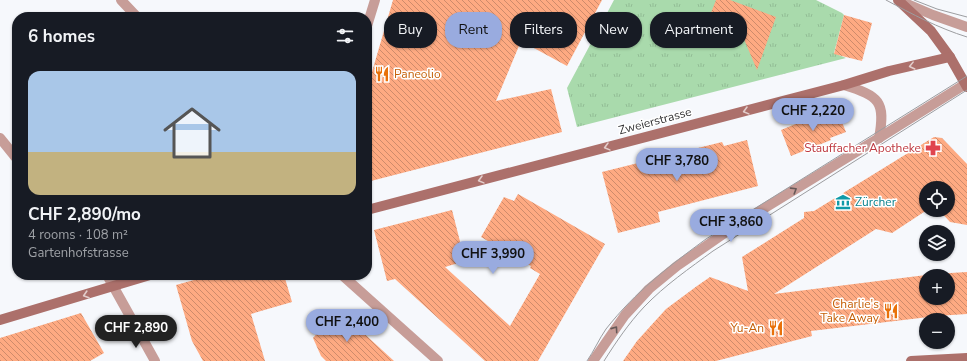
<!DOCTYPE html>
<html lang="en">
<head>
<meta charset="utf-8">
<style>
  :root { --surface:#171b24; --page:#20242c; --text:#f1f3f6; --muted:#9ea1a6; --accent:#99abdf }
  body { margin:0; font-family:"Nunito Sans",sans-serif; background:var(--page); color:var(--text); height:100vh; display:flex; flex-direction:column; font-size:15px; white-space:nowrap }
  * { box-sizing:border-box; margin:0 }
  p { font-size:13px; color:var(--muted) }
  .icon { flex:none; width:22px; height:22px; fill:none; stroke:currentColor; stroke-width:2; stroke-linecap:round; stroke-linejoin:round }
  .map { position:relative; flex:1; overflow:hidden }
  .panel { position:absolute; left:12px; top:12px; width:360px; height:268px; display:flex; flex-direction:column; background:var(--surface); border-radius:16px; box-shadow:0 1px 3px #0004 }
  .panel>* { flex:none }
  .hud { position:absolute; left:384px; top:12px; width:380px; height:36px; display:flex; gap:8px }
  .fabs { position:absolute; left:919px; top:181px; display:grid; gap:8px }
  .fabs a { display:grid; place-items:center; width:36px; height:36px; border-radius:50%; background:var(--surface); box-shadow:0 1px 3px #0004; font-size:20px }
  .price { position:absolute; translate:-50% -34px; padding:0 9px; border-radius:14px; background:var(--accent); color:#111; font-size:13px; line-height:26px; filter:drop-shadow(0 1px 2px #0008) }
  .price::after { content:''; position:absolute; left:50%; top:24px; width:12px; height:9px; margin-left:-6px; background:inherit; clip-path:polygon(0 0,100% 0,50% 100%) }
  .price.selected { background:#222; color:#fff }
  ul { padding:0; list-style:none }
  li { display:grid; align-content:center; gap:8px; height:212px; padding:0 16px }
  li span { display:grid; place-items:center; height:124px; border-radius:12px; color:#555 }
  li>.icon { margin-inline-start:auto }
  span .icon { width:72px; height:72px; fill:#fffc; stroke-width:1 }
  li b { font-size:17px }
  h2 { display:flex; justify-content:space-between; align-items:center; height:48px; padding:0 16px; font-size:17px }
  .chip { padding:0 14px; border-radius:16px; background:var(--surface); box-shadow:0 1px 3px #0004; font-size:14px; line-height:36px }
  .chip.selected { background:var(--accent); color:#111 }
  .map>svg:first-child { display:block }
</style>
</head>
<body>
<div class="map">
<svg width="967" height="361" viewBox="0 0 967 361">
  <defs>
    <pattern id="grass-tufts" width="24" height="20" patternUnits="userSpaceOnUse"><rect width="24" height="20" fill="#a9daac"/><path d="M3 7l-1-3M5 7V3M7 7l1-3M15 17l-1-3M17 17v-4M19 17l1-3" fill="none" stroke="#92bc95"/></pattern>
    <pattern id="building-back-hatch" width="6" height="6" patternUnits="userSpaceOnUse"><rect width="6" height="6" fill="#feaa82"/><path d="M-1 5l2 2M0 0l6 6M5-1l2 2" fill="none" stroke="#ce8b6b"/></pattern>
  </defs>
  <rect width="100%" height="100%" fill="#f6f8fc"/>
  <path fill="url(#grass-tufts)" d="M 614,0 L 816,0 L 842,13 L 844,15 L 834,53 L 846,58 L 577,127 L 567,88 Z"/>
  <g fill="url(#building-back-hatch)" fill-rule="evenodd">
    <path d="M 393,0 L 602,0 L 567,66 L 521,41 L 496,101 L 551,89 L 562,132 L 367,182 L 367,89 Z"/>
    <path d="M 716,0 L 730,0 L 776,17 L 757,70 L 741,32 L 698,46 Z"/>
    <path d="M 844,15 L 872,23 L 862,61 L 834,54 Z"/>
    <path d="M 837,110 L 846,132 L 830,138 L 831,140 L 791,156 L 781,130 L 820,114 L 821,116 Z"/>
    <path d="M 934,137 L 942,138 L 967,164 L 967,225 L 950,222 L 939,210 L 948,210 L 948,188 L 926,188 L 926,210 L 927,210 L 892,233 L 876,229 L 774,294 L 934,274 L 967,272 L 967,314 L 937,316 L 811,331 L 812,336 L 716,361 L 623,361 L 637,341 L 666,309 L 697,286 L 710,277 L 748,291 L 742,257 L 804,218 L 804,212 L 814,211 ZM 926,276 L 948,276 L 948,298 L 926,298 Z"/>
    <path d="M 747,140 L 758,186 L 658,212 L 660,222 L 618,233 L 602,172 L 722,142 L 724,146 Z"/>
    <path d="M 518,194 L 605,244 L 538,361 L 485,361 L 395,279 L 387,281 L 374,230 L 452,210 L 465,261 L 445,267 L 510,326 L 540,274 L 530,268 L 531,266 L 481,237 L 504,197 L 514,201 Z"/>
    <path d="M 212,275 L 284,275 L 292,302 L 251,314 L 265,361 L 203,361 L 192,341 L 176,285 Z"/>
    <path d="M 81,313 L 104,353 L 90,361 L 0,361 L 0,338 Z"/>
    <path d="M 345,316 L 394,361 L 326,361 L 321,356 L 313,338 L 332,317 Z"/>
  </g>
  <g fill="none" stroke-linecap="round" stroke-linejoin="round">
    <g stroke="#c79d98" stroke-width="10">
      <path d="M 900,1 L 933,15 L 967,27"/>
      <path d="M 844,85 C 879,96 886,101 879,138"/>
      <path d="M 879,138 L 967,83"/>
    </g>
    <g stroke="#c79d98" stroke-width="10">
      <path d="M 121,0 L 137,17"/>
      <path d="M 367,26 L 375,0"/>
      <path d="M 0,138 L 17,159"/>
      <path d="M 107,275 L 155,361"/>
      <path d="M 342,275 L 438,361"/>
      <path d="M 593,361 L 625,315 L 649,289 L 677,266 L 732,228 L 879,138"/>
    </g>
    <g stroke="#ac706b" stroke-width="10">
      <path d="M 898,0 L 931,31 L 950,57 L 967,87"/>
      <path d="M 367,210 L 844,85 L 889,71 L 950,57"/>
      <path d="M 0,320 L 150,275"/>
      <path d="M 911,361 L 967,358"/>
    </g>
    <g stroke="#9c9da0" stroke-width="1">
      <path d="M 886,0 C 912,14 938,28 967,37"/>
      <path d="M 914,0 L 937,9 L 967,17"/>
      <path d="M 587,361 C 594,351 599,339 606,329 C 636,291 668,267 706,239 L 967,76"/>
      <path d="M 604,361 C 616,342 629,323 644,307 C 665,285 690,268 713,251 L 967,90"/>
    </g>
  </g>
  <defs><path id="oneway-chevron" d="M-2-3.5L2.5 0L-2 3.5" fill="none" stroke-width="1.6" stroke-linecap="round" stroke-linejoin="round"/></defs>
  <g stroke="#e2cdcb">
    <use href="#oneway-chevron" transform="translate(912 66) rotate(166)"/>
    <use href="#oneway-chevron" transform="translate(746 111) rotate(165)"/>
    <use href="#oneway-chevron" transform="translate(607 147) rotate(165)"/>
    <use href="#oneway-chevron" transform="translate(481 180) rotate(165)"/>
    <use href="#oneway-chevron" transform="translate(86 295) rotate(163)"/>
  </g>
  <g stroke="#675958">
    <use href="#oneway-chevron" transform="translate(794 190) rotate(-32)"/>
    <use href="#oneway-chevron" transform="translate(615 329) rotate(-55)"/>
  </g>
  <defs>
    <g id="restaurant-bare" transform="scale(1.2)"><path d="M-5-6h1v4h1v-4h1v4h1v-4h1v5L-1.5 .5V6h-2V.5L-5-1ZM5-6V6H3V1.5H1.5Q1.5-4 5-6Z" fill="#e8710a" stroke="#fff" stroke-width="2.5" paint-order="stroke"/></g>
    <g id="pharmacy-bare" transform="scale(1.2)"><path d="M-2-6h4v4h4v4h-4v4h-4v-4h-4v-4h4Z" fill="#e0444e" stroke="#fff" stroke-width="2.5" paint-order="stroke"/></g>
    <g id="museum-bare" transform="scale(1.2)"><path d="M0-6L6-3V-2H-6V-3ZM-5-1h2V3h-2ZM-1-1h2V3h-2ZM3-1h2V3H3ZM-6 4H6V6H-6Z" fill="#0f9aa8" stroke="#fff" stroke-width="2.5" paint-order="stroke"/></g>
  </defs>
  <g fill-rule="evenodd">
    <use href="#restaurant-bare" x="382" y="74"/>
    <use href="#pharmacy-bare" x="933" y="148"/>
    <use href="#museum-bare" x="843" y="202"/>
    <use href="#restaurant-bare" x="891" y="311"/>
    <use href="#restaurant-bare" x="776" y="328"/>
  </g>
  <g text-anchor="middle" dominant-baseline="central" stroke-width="3" stroke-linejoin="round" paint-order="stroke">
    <g font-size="12" fill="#c56008" stroke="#fff" text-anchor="end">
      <text x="394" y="74" text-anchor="start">Paneolio</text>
      <text x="879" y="304">Charlie's<tspan x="879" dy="14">Take Away</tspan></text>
      <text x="764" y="328">Yu-An</text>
    </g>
    <g font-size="12" fill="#343436" stroke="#fff">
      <text transform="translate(655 121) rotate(-15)">Zweierstrasse</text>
    </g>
    <g font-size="12" fill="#be3a42" stroke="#fff" text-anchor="end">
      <text x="921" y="148">Stauffacher Apotheke</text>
    </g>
    <g font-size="12" fill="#0d838f" stroke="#fff" text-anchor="start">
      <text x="855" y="202">Zürcher</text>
    </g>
  </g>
</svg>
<div class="fabs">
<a><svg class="icon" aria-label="locate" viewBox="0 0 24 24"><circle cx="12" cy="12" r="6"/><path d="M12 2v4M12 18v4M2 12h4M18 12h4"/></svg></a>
<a><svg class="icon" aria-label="layers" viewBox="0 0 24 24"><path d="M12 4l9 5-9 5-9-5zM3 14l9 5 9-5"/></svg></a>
<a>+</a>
<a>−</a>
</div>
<b class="price" style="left:813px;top:132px">CHF 2,220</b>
<b class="price" style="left:677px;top:182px">CHF 3,780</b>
<b class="price" style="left:731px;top:243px">CHF 3,860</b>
<b class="price" style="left:493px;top:275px">CHF 3,990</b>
<b class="price" style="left:347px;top:343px">CHF 2,400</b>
<b class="price selected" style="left:136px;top:349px">CHF 2,890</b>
<div class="hud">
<a class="chip">Buy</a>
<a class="chip selected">Rent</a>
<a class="chip">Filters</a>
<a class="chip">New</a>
<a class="chip">Apartment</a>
</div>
<section class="panel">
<h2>6 homes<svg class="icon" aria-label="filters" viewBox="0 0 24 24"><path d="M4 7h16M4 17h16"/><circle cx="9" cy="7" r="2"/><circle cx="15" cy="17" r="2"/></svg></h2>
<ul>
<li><span style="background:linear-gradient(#a9c7e8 65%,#c2b280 0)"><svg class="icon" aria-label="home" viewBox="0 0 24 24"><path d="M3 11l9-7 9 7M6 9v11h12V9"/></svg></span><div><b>CHF 2,890/mo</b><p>4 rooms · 108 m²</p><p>Gartenhofstrasse</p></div></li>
</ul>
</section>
</div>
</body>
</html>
